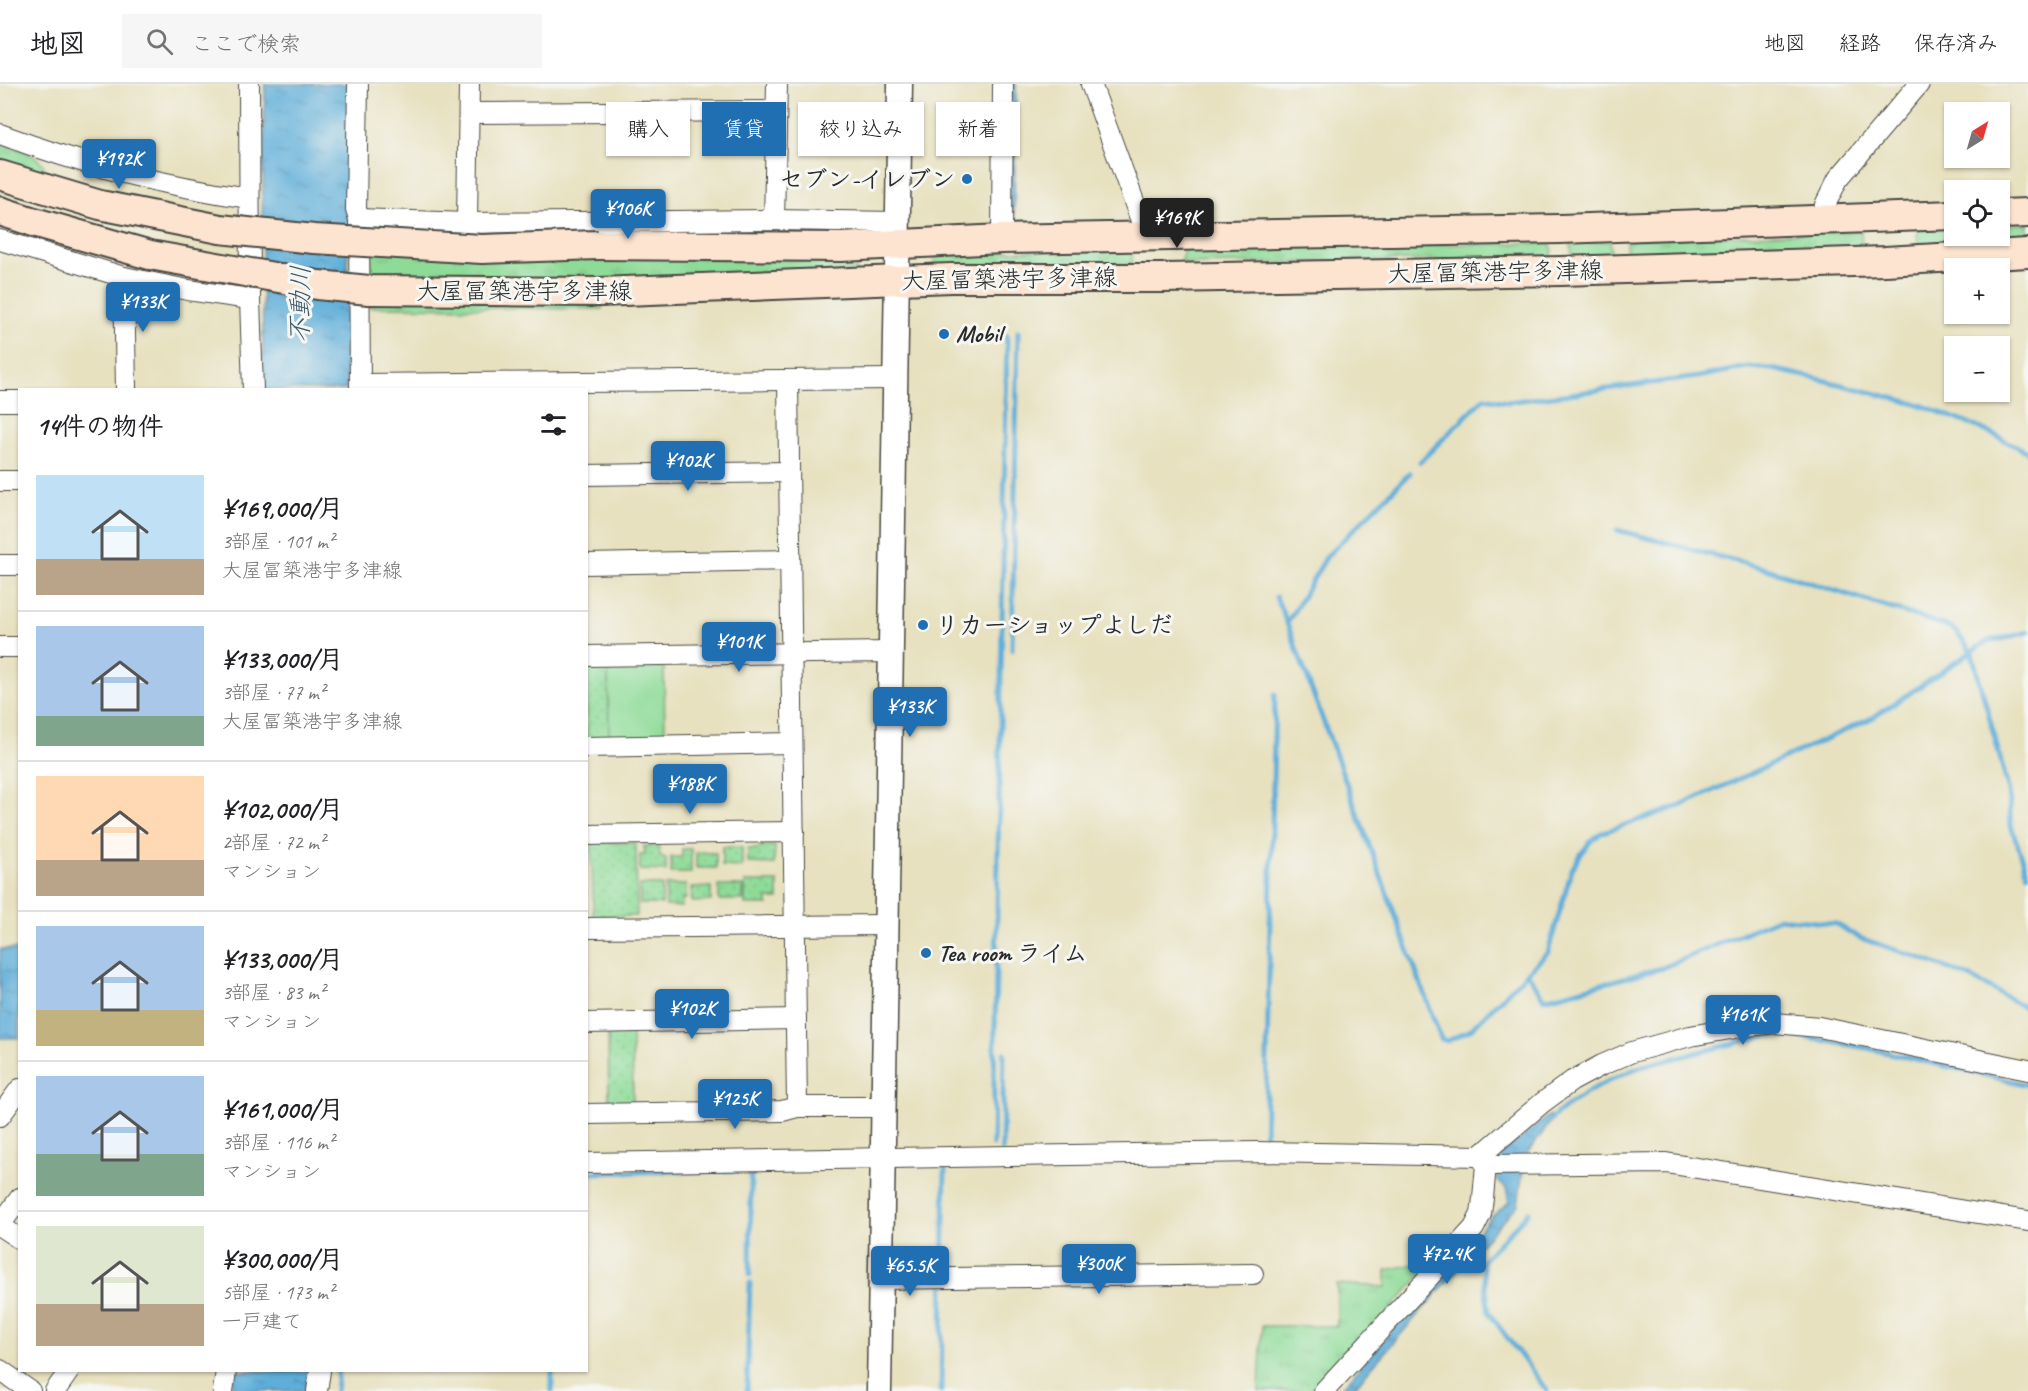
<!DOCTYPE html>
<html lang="ja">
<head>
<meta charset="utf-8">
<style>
  :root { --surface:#fff; --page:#f6f6f6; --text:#202124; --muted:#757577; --line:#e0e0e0; --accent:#1f6fb2 }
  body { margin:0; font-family:Caveat,"Klee One",sans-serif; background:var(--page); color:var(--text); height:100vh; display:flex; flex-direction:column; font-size:22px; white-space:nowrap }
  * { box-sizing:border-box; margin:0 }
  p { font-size:20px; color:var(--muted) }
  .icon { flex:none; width:33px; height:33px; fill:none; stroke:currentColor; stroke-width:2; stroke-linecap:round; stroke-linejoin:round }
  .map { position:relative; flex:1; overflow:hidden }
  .side { position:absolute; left:18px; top:304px; width:570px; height:984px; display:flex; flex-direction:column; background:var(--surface); border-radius:0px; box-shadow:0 2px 4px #0004 }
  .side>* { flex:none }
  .hud { position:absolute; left:606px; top:18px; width:570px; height:54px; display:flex; gap:12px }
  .needle { width:39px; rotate:37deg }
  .fabs { position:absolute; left:1944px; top:18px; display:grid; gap:12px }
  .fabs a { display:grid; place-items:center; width:66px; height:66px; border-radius:0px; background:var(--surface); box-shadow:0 2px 4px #0004; font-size:30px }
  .price { position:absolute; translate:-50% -51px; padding:0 14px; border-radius:6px; background:var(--accent); color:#fff; font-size:20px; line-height:39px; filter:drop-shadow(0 2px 3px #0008) }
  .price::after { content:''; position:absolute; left:50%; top:36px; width:18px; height:14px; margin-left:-9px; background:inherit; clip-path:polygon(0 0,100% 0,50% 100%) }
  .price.on { background:#222; color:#fff }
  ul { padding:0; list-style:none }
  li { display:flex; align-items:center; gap:18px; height:150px; padding:0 18px }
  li+li { border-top:2px solid var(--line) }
  li span { display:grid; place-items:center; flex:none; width:168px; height:120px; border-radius:0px; color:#555 }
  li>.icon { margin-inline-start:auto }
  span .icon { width:72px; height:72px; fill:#fffc; stroke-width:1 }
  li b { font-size:26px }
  h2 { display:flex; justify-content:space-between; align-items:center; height:72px; padding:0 18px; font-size:26px }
  .pill { padding:0 21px; border-radius:0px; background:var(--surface); box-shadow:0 2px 4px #0004; font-size:21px; line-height:54px }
  .pill.on { background:var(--accent); color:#fff }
  header { display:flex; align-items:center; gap:36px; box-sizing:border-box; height:84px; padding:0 30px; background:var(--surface); border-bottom:2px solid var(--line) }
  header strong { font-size:28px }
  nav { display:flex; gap:33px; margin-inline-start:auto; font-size:21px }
  .search { width:420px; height:54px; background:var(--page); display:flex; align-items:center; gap:15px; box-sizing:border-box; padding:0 21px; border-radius:0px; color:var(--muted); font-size:22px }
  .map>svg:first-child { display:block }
</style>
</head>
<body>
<header>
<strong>地図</strong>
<div class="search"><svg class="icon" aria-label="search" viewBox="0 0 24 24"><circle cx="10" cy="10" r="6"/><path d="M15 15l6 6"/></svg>ここで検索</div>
<nav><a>地図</a><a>経路</a><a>保存済み</a></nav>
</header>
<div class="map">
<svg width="2028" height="1307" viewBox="0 0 2028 1307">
  <defs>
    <pattern id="grass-tufts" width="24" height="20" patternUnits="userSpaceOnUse" patternTransform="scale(1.5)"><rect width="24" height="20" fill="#8edb98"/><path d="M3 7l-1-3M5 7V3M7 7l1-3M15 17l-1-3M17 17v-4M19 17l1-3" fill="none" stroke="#7bbc83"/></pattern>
    <pattern id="park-dots" width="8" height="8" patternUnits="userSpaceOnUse" patternTransform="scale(1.5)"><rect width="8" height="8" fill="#8edb98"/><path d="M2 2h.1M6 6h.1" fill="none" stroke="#7bbc83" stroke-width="1.8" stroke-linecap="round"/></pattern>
    <pattern id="water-ripples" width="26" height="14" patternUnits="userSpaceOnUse" patternTransform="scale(1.5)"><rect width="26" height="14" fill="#5faed9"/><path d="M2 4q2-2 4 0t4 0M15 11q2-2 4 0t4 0" fill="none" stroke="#4f8eb0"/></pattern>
  </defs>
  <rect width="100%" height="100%" fill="#f6f6f2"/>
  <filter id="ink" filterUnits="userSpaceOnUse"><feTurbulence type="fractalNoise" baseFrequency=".0167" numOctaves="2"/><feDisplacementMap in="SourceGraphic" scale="12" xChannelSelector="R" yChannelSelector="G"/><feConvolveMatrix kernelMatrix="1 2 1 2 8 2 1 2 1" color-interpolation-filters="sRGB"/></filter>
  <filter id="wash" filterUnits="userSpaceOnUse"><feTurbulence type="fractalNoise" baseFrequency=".008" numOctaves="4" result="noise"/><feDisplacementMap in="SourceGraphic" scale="24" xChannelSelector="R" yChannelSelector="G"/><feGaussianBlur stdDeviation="1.35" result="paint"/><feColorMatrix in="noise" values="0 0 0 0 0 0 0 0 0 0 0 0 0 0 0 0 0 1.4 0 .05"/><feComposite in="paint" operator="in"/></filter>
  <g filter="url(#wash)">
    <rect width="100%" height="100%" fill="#e7e1bf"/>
    <g fill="url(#grass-tufts)" stroke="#5c8362" stroke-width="1.5">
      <path d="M 0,59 C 16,65 42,69 46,88 L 0,75 Z"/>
      <path d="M 2028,140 L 2028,162 L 1918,166 L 1917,145 L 1954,143 L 1954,152 L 2000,152 L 2000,141 Z"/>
      <path d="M 373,143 L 600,144 L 602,172 L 856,177 L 857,187 L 602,198 L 602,225 L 369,223 Z"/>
      <path d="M 1861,147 L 1862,167 L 1627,174 L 1626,155 Z"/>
      <path d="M 1571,157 L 1610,157 L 1611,175 L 1572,176 Z"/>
      <path d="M 1549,159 L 1553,166 L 1550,174 L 1185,180 L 1182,177 L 1183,167 L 1187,164 Z"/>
      <path d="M 1129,166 L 1133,170 L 1131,180 L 934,181 L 933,168 Z"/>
      <path d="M 1434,1176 L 1318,1307 L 1259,1307 L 1262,1242 L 1337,1242 L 1337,1200 L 1386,1203 L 1386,1186 Z"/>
    </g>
    <g fill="url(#park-dots)" stroke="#5c8362" stroke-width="1.5">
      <path d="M 586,584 L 608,584 L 609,656 L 587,656 Z"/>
      <path d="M 592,758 L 636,759 L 637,832 L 593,832 Z"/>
      <path d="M 644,762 L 659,762 L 660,773 L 666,774 L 666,787 L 640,786 L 640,771 L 645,771 Z"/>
      <path d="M 760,762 L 775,762 L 774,780 L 748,779 L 748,765 L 759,765 Z"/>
      <path d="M 722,763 L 742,763 L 742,783 L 722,782 Z"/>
      <path d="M 682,765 L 691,765 L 691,789 L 671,789 L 671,773 L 682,773 Z"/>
      <path d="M 696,768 L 716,769 L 716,784 L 696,784 Z"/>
      <path d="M 745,798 L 778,798 L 778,815 L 768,815 L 768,821 L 745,821 Z"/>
      <rect x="640" y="801" width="22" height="19"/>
      <path d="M 666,801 L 686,801 L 686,815 L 682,815 L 682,823 L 666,822 Z"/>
      <rect x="719" y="802" width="24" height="14"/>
      <path d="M 711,803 L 711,817 L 692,818 L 691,804 Z"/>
      <path d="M 608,947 L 632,947 L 633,1022 L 609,1022 Z"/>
    </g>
    <path fill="#8edb98" stroke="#5c8362" stroke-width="1.5" d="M 664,583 L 665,656 L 609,656 L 608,584 Z"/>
    <g fill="url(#water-ripples)" stroke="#456c82" stroke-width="1.5">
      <path d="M 265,0 L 350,0 L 346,306 L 263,306 L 262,131 Z"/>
      <path d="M 1011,0 L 1016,0 L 1014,130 L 1008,130 Z"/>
      <rect x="0" y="865" width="19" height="89"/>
      <path d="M 1550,1031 L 1554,1034 L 1525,1072 L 1518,1121 L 1467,1175 L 1351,1307 L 1339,1307 L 1490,1134 L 1509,1118 L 1506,1104 L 1496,1096 L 1502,1069 Z"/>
      <path d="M 235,1287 L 309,1287 L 306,1307 L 232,1307 Z"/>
    </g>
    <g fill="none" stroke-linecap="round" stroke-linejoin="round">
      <g stroke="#5faed9" stroke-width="5">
        <path d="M 1420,378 L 1484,314 L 1508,318 L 1698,293 L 1748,283 L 1772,285 L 1823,296 L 1924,322 L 1982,345 L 2028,368"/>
        <path d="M 1617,446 L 1767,485 L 1947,542 L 1956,547 L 1972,569 L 2009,707 L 2011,742 L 2028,790"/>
        <path d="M 1276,513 L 1287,539 L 1441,955 L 1447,957 L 1470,946 L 1548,868 L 1572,785 L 1581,770 L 1590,758 L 1601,749 L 1680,722 L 1874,633 L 1989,556 L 2002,555 L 2028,548"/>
        <path d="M 1287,539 L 1327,472 L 1410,389"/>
        <path d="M 1012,566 L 1018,247"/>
        <path d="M 1527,888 L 1544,915 L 1662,884 L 1779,834 L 1836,840 L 1860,854 L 1923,875 L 1972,894 L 2028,925"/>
        <path d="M 1548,1037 C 1576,1013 1607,995 1643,982 L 1768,951 L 1786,950 L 1867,964 L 2028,1001"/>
        <path d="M 993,1061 L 1007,251"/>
        <path d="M 1265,1061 L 1275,610"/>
        <path d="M 1002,1066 L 1004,969"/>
        <path d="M 586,1089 L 744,1086"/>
        <path d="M 1529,1128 L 1482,1177 L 1489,1229 L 1547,1307"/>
        <path d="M 750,1191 L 751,1086 L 777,1086"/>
        <path d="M 336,1307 L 338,1287"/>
        <path d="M 552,1307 L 552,1287"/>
        <path d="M 747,1307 L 750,1199"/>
        <path d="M 941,1307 L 945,1081 L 948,1081"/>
      </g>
    </g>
  </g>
  <g filter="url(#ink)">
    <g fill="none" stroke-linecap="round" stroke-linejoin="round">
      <g stroke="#474641" stroke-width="22">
        <g id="minor">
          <path d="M 249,0 L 250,215 L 253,306"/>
          <path d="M 358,0 L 356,125 L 359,135 L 360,306"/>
          <path d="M 1091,0 L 1147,153"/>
          <path d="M 469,29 L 776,27"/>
          <path d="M 0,50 C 80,80 165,102 249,114"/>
          <path d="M 359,135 L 467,139 L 774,136 L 898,138"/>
          <path d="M 774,136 L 777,0"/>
          <path d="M 1822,136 L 1825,121 L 1838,95 L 1919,0"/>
          <path d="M 467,139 L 469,0"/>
          <path d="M 1002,155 L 1003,0"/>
          <path d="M 0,156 L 124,193 L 188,206 L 250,215"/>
          <path d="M 124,193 L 126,306"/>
          <path d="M 788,296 L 797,1023"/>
          <path d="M 360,300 L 894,295"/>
          <path d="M 0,317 L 20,317"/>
          <path d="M 586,391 L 789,388"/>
          <path d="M 0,397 L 20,397"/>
          <path d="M 586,480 L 790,476"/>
          <path d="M 0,481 L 20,481"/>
          <path d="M 0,563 L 20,563"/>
          <path d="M 586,572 L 890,568"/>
          <path d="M 586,663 L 792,659"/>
          <path d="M 586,751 L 794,748"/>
          <path d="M 586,844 L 886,841"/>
          <path d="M 586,939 L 796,935"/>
          <path d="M 586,1030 L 782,1027 L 797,1023 L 883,1023"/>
          <path d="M 0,1032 L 20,1005"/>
          <path d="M 586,1079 L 1257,1068 L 1480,1072 L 1542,1019 L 1572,997 L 1602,981 L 1632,968 L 1690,952 L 1747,942 L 1775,939 L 1819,943 L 2028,986"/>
          <path d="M 1486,1081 L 1666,1079 L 2028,1137"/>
          <path d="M 0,1141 L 20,1114"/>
          <path d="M 0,1142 L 20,1155"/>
          <path d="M 880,1195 L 1253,1190"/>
          <path d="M 0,1286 L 30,1307"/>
          <path d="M 55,1307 L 69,1287"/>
          <path d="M 223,1307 L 226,1287"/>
          <path d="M 317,1307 L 320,1287"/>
          <path d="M 1324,1307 L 1474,1144 L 1481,1130 L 1483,1114 L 1486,1081 L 1480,1072"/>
        </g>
      </g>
      <g stroke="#474641" stroke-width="27">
        <path id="tertiary" d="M 879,1307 L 900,0"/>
      </g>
      <g stroke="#474641" stroke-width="32">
        <g id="secondary">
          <path d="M 0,91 L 43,104"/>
          <path d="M 0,127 L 34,138"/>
          <path d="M 2000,130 L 2028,129"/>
          <path d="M 598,161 L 841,163 L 1002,155 L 1560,145 L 1954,131"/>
          <path d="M 599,208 L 951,194 L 1163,194 L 1561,187 L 1885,177 L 2028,169"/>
        </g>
      </g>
      <use href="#minor" stroke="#fff" stroke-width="20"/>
      <use href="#tertiary" stroke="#fff" stroke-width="24"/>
      <use href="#secondary" stroke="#fde4d1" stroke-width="28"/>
      <g stroke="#474641" stroke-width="32" stroke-linecap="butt">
        <g id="secondary-bridge">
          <path d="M 43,104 L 100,121 L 220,145 L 314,155 L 482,165 L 598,161"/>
          <path d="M 34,138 L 150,171 L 318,201 L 369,206 L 599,208"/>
        </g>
      </g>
      <use href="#secondary-bridge" stroke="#fde4d1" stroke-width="28"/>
    </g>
  </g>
  <g fill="#1f6fb2" stroke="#f6f6f2" stroke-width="2">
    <circle cx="967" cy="95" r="6"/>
    <circle cx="944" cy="250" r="6"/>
    <circle cx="923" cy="541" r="6"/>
    <circle cx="926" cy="869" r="6"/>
  </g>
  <g text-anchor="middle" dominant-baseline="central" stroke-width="6" stroke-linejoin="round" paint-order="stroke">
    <g font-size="24" font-weight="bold" fill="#2b2b2b" stroke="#f6f6f2" text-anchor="start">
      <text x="955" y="95" text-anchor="end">セブン-イレブン</text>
      <text x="956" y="250">Mobil</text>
      <text x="935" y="541">リカーショップよしだ</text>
      <text x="938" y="869">Tea room ライム</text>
    </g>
    <g font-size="24" fill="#2b2b2b" stroke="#f6f6f2">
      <text transform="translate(1495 188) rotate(-1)">大屋冨築港宇多津線</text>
      <text transform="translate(1009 195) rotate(-1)">大屋冨築港宇多津線</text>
      <text x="524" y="207">大屋冨築港宇多津線</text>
    </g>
    <g font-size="26" font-style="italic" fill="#3d5968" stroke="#f6f6f2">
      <text transform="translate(300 220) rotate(-89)">不動川</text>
    </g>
  </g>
</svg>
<div class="fabs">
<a><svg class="needle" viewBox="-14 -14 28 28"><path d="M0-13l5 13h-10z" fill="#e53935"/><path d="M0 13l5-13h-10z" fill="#757577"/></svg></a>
<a><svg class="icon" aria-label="locate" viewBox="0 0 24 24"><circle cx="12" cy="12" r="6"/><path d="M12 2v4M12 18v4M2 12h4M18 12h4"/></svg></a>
<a>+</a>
<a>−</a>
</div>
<b class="price" style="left:119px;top:106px">¥192K</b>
<b class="price" style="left:628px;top:156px">¥106K</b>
<b class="price on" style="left:1177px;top:165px">¥169K</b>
<b class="price" style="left:143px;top:249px">¥133K</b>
<b class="price" style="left:688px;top:408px">¥102K</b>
<b class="price" style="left:739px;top:589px">¥101K</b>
<b class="price" style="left:910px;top:654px">¥133K</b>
<b class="price" style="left:690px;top:731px">¥188K</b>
<b class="price" style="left:692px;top:956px">¥102K</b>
<b class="price" style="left:1743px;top:962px">¥161K</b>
<b class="price" style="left:735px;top:1046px">¥125K</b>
<b class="price" style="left:1447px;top:1201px">¥72.4K</b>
<b class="price" style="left:1099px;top:1211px">¥300K</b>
<b class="price" style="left:910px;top:1213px">¥65.5K</b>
<div class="hud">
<a class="pill">購入</a>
<a class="pill on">賃貸</a>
<a class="pill">絞り込み</a>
<a class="pill">新着</a>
</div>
<section class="side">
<h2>14件の物件<svg class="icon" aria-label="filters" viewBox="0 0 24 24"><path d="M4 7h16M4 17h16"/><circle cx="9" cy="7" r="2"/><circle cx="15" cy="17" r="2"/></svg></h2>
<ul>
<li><span style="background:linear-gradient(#bfe0f5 70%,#b9a48a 0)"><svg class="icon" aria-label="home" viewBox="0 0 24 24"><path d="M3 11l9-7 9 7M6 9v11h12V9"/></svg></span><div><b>¥169,000/月</b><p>3部屋 · 101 m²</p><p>大屋冨築港宇多津線</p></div></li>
<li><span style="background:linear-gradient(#a9c7e8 75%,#7fa58c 0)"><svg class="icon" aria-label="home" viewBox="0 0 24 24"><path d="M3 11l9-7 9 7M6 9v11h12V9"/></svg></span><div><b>¥133,000/月</b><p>3部屋 · 77 m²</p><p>大屋冨築港宇多津線</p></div></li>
<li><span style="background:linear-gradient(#ffd9b3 70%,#b9a48a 0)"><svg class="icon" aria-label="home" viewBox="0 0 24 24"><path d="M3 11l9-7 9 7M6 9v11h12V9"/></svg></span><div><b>¥102,000/月</b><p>2部屋 · 72 m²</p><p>マンション</p></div></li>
<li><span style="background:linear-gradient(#a9c7e8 70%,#c2b280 0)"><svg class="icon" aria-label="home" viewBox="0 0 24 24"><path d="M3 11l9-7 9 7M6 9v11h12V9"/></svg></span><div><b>¥133,000/月</b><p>3部屋 · 83 m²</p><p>マンション</p></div></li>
<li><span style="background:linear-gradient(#a9c7e8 65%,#7fa58c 0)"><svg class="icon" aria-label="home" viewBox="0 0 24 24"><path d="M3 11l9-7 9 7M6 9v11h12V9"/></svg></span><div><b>¥161,000/月</b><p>3部屋 · 116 m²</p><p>マンション</p></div></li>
<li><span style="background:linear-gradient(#dfe7d0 65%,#b9a48a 0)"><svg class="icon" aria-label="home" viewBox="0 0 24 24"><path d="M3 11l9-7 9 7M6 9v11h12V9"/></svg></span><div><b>¥300,000/月</b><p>5部屋 · 173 m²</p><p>一戸建て</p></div></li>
</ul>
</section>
</div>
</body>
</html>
